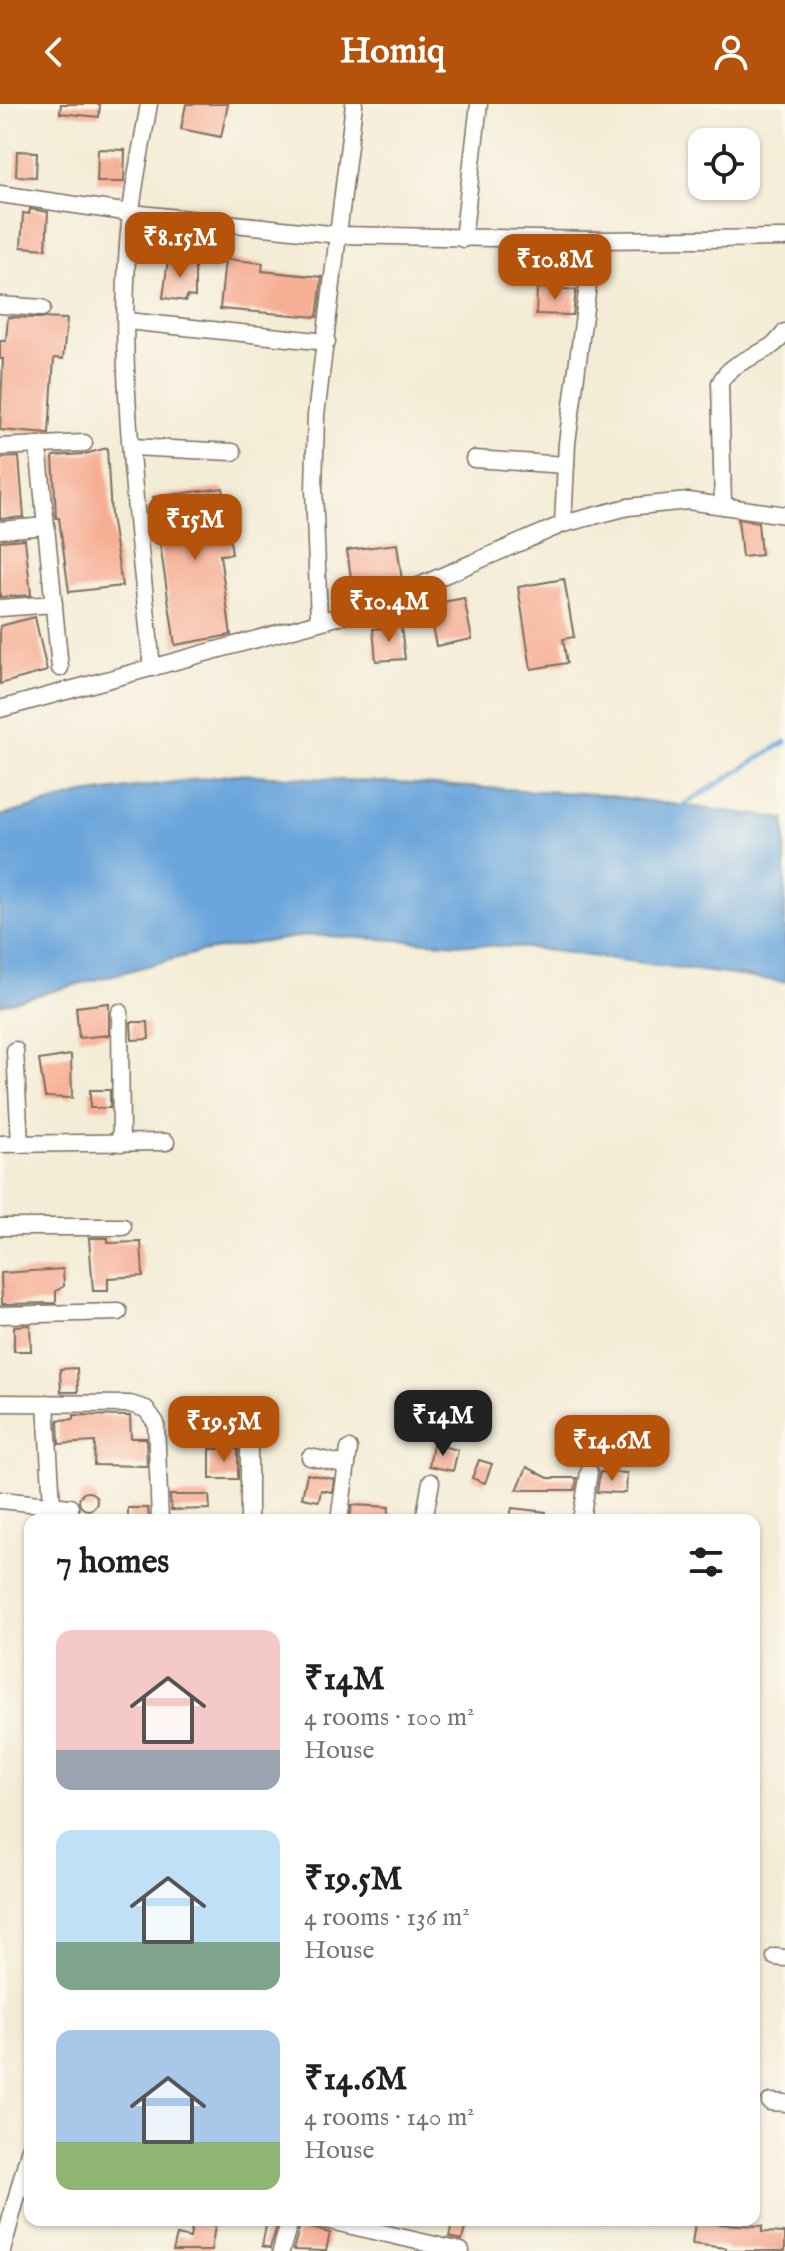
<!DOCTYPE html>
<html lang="en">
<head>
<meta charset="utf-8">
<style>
  :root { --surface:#fff; --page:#f2f2f2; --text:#202124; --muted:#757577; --accent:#b45309 }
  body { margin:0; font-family:"IM FELL English",serif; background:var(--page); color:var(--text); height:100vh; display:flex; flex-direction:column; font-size:30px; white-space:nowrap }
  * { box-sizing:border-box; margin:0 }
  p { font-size:26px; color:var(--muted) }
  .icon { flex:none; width:44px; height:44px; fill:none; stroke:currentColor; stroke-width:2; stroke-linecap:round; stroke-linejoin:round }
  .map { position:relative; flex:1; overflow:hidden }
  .sheet { position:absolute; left:24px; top:1410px; width:736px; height:712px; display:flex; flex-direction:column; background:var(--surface); border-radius:16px; box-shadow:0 2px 6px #0004 }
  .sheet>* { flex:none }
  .controls { position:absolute; left:688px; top:24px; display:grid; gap:16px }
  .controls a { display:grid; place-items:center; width:72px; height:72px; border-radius:16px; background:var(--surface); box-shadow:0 2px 6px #0004; font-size:40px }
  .price { position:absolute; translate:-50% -68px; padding:0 18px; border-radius:16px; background:var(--accent); color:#fff; font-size:26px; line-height:52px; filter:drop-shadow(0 2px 4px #0008) }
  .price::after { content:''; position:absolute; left:50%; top:48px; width:24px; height:18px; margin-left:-12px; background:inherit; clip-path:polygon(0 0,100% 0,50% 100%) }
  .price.current { background:#222; color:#fff }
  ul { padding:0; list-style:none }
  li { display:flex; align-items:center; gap:24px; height:200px; padding:0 32px }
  li span { display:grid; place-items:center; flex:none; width:224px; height:160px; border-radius:16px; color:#555 }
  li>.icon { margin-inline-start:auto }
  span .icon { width:96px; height:96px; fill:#fffc; stroke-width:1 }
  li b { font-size:34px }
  h2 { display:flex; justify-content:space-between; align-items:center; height:96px; padding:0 32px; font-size:34px }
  header { display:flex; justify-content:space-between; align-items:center; height:104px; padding:0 32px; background:var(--accent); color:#fff; font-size:36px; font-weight:700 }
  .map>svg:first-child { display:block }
</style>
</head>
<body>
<header><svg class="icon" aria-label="back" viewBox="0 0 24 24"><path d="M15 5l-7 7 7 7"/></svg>Homiq<svg class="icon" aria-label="person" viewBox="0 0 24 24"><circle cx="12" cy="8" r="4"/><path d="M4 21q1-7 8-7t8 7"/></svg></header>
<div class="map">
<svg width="785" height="2147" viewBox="0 0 785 2147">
  <rect width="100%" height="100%" fill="#fbf7ec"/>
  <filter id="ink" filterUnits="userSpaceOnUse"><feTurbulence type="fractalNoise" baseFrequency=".0125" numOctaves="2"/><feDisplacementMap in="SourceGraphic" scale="16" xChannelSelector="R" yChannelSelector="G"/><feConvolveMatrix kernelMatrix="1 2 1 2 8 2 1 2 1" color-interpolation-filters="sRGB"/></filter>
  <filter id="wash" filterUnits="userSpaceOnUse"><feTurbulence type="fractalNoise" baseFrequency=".006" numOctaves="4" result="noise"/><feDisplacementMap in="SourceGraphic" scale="32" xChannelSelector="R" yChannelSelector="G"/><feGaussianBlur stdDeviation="1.8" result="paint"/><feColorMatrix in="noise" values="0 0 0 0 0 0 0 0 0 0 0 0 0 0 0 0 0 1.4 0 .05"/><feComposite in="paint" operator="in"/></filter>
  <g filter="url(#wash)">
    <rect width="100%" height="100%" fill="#f3ecd6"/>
    <path fill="#6aa6db" stroke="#52687c" stroke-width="2" d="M 236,670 L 595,690 L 785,715 L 785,878 L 530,844 L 310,831 L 200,848 L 0,901 L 0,712 L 83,690 Z"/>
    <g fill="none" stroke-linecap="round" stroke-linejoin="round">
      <path stroke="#6aa6db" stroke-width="5" d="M 677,705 L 785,638"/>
    </g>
    <g id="blocks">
      <g fill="#f6ae94">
        <path d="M 61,0 L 100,0 L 99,13 L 60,9 Z"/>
        <path d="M 186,0 L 228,0 L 221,33 L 181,25 Z"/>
        <path d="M 98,45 L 125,46 L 124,78 L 97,78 Z"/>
        <path d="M 17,47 L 37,48 L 36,73 L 16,72 Z"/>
        <path d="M 30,105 L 48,108 L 46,145 L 21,143 L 23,109 L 29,110 Z"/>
        <path d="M 168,155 L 195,158 L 195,193 L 187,192 L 186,197 L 163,194 Z"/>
        <path d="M 225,155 L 263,159 L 262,167 L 322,173 L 317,213 L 220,205 Z"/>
        <path d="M 537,184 L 576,186 L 573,211 L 536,210 Z"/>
        <path d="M 8,213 L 67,215 L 63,255 L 54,254 L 49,330 L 0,326 L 3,255 L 0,255 L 0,237 L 6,237 Z"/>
        <path d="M 107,344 L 111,412 L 122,482 L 69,488 L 59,414 L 56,414 L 53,352 L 85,350 Z"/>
        <path d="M 19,353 L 24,413 L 0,415 L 0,354 Z"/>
        <path d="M 223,384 L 232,450 L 220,451 L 231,531 L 175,541 L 153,393 Z"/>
        <path d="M 738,415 L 758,418 L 761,451 L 742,453 Z"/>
        <path d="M 25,435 L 31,491 L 0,493 L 0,437 Z"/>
        <path d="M 397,440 L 402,477 L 386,484 L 353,488 L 347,446 Z"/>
        <path d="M 564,475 L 574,533 L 563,535 L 567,559 L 531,565 L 518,483 Z"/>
        <path d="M 464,494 L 472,535 L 436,542 L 428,501 Z"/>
        <path d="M 35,513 L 47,567 L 0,580 L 0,522 Z"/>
        <path d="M 401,522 L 405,555 L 376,557 L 373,525 Z"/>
        <path d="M 109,899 L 109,931 L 79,934 L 76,903 Z"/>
        <path d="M 131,918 L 148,918 L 149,935 L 132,936 Z"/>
        <path d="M 71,951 L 72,994 L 45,993 L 39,956 Z"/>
        <rect x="90" y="986" width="20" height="18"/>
        <path d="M 89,1134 L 108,1134 L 108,1139 L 141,1138 L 143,1172 L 108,1174 L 108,1187 L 93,1187 Z"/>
        <path d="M 63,1165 L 64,1182 L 56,1187 L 56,1199 L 2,1200 L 1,1169 Z"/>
        <path d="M 30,1221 L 31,1247 L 14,1247 L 14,1222 Z"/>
        <path d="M 77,1264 L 78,1288 L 61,1288 L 60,1265 Z"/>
        <path d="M 74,1311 L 130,1312 L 131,1334 L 146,1334 L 147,1362 L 94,1361 L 95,1338 L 59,1340 L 58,1316 L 74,1315 Z"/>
        <path d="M 433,1340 L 458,1346 L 453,1367 L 429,1362 Z"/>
        <rect x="210" y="1345" width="28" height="30"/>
        <path d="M 479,1356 L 492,1360 L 485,1379 L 472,1374 Z"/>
        <path d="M 527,1363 L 548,1374 L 577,1374 L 575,1386 L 517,1386 Z"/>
        <path d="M 600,1368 L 627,1369 L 626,1389 L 597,1388 Z"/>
        <path d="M 307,1370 L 334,1375 L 332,1388 L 321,1386 L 319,1397 L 302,1394 Z"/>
        <circle cx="88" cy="1397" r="9"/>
        <path d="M 170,1391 L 209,1391 L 210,1405 L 171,1406 Z"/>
        <path d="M 352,1401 L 389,1403 L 388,1416 L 350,1416 Z"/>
        <path d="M 128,1404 L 148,1404 L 149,1416 L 128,1416 Z"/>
        <path d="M 512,1404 L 546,1408 L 546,1416 L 509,1416 Z"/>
        <path d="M 193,2116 L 216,2116 L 211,2147 L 173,2147 L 177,2131 L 190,2134 Z"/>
        <path d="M 267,2116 L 279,2116 L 270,2144 L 262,2142 Z"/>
        <path d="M 453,2116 L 467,2116 L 462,2136 L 449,2133 Z"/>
        <path d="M 695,2119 L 762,2122 L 762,2128 L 785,2129 L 785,2147 L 726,2147 L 726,2144 L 692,2140 Z"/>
        <path d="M 300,2121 L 330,2129 L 326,2147 L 293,2146 Z"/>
      </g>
    </g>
  </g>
  <g filter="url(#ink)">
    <use href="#blocks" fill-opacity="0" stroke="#7b6e5e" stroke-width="2"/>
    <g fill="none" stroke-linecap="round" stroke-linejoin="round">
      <g stroke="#7b6e5e" stroke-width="19">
        <g id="minor">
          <path d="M 149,0 C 143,36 135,72 131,108 C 114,259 138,414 152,564"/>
          <path d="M 0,90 L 131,109 L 339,131 L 594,136 L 785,134"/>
          <path d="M 463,135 L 479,0"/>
          <path d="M 0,201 L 42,204"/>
          <path d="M 127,217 L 327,238"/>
          <path d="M 38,341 L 60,564"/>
          <path d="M 0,343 L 84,339"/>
          <path d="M 131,343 L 233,348"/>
          <path d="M 474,355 L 566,361"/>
          <path d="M 723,401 L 720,279 C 733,252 770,253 785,228"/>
          <path d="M 563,420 L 567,339 L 594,136"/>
          <path d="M 0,426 L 46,422"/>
          <path d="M 0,504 L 54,500"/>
          <path d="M 319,517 L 314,385 L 316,311 L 354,0"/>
          <path d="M 0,605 L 363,506 L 563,420 L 628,403 L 688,397 L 785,411"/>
          <path d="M 120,908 L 121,1039"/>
          <path d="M 15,946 L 20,1040"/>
          <path d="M 0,1040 L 166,1038"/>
          <path d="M 0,1123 L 123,1123"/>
          <path d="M 0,1211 L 119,1208"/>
          <path d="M 0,1299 L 130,1300 L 146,1305 L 156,1319 L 160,1416"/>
          <path d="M 46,1299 L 52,1401"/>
          <path d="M 310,1353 L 347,1361"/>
          <path d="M 0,1396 L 70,1403 L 70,1416"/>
          <path d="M 249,1416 L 249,1329"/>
          <path d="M 339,1416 L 349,1345"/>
          <path d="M 424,1416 L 431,1378"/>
          <path d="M 581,1416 L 589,1368"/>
          <path d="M 775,1853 L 785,1854"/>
          <path d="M 770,1998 L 785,1999"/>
          <path d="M 326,2116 L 461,2147"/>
          <path d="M 2,2147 L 30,2044"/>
          <path d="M 281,2147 L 290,2116"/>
        </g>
      </g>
      <use href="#minor" stroke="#fff" stroke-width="16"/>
    </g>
  </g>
</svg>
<div class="controls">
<a><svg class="icon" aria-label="locate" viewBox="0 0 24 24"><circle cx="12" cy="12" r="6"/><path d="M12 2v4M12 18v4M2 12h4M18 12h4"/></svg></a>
</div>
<b class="price" style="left:180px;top:176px">₹8.15M</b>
<b class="price" style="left:555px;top:198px">₹10.8M</b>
<b class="price" style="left:195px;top:458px">₹15M</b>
<b class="price" style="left:389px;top:540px">₹10.4M</b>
<b class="price current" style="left:443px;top:1354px">₹14M</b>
<b class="price" style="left:224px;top:1360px">₹19.5M</b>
<b class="price" style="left:612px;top:1379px">₹14.6M</b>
<section class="sheet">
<h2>7 homes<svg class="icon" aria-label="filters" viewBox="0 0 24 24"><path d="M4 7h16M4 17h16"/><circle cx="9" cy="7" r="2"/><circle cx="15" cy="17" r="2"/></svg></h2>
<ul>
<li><span style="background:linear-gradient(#f6c9c9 75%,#9aa5b1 0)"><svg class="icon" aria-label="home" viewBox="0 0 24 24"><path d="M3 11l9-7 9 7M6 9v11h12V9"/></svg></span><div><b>₹14M</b><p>4 rooms · 100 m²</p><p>House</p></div></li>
<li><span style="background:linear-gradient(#bfe0f5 70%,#7fa58c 0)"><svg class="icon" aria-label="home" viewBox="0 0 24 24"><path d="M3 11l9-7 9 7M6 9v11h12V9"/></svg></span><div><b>₹19.5M</b><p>4 rooms · 136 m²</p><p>House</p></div></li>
<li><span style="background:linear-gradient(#a9c7e8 70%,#8fb573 0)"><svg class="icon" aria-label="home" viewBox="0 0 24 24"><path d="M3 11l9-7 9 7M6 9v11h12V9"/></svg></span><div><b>₹14.6M</b><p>4 rooms · 140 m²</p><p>House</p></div></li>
</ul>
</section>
</div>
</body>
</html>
